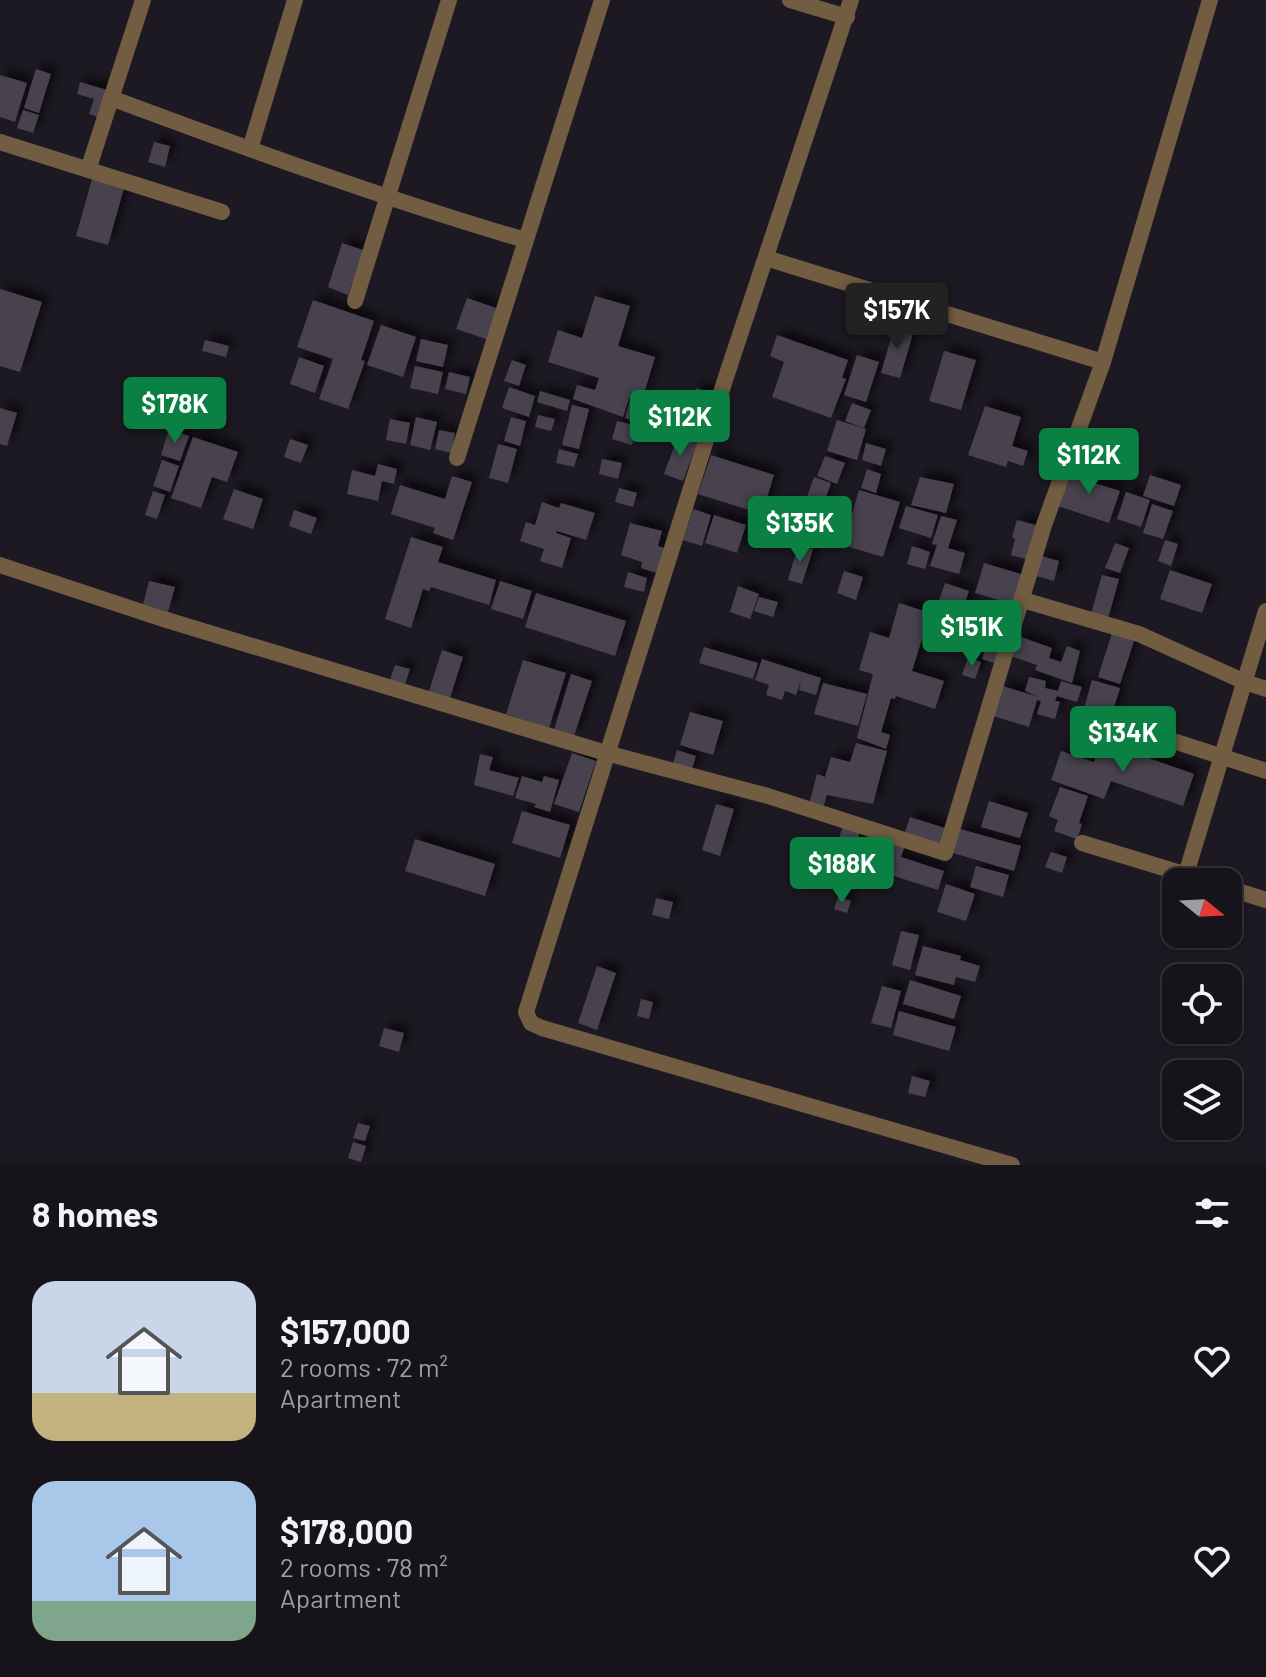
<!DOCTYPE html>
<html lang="en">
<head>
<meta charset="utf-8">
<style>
  :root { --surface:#16131a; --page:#1f1c23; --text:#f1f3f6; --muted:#9e9ea2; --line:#353239; --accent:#0b8043 }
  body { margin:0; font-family:Barlow,sans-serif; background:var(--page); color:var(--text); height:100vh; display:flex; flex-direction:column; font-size:30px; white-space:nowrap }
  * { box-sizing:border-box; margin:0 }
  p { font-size:26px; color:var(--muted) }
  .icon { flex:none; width:44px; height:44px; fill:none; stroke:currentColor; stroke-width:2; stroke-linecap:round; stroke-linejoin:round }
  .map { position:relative; height:1165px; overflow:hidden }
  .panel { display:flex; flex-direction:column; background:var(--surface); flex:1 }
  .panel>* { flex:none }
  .needle { width:52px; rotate:108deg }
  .tools { position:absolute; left:1162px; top:868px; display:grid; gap:16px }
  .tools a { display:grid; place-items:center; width:80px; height:80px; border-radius:16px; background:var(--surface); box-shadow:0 2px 6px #0004,0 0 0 2px var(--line); font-size:40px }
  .price { position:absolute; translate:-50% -68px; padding:0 18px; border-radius:8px; background:var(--accent); color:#fff; font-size:26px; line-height:52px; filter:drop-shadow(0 2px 4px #0008) }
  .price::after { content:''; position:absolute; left:50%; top:48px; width:24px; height:18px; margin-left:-12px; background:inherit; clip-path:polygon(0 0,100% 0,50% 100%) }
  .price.current { background:#222; color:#fff }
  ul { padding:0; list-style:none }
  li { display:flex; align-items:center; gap:24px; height:200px; padding:0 32px }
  li span { display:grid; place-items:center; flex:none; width:224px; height:160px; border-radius:24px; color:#555 }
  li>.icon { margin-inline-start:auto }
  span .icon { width:96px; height:96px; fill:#fffc; stroke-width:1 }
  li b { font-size:34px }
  h2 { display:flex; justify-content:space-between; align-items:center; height:96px; padding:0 32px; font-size:34px }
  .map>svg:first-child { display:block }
</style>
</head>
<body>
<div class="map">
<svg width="1266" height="1165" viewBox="0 0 1266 1165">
  <defs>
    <filter id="shadow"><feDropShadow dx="7" dy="-7" stdDeviation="4" flood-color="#0009"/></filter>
  </defs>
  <rect width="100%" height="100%" fill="#1d1923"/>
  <g fill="#47424e" filter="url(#shadow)">
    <path d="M 36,69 L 51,74 L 39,113 L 24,108 Z"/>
    <path d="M 0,75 L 27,83 L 15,122 L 0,117 Z"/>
    <path d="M 80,82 L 107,90 L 101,118 L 89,114 L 94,99 L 77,94 Z"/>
    <path d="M 23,110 L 39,115 L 33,133 L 17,128 Z"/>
    <path d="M 154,142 L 170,146 L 165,167 L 148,162 Z"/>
    <path d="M 92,179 L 124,188 L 108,245 L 76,236 Z"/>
    <path d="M 342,243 L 363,250 L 348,295 L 328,287 Z"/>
    <path d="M 0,289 L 42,302 L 20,372 L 0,366 Z"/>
    <path d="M 595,296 L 630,306 L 618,346 L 655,357 L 643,397 L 631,393 L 623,417 L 573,399 L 577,385 L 595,390 L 599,378 L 548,362 L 558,330 L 582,338 Z"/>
    <path d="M 467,298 L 499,309 L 489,340 L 456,329 Z"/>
    <path d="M 313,300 L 374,321 L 361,360 L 365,361 L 348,409 L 319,399 L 333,359 L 297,347 Z"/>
    <path d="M 895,324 L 914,330 L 900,378 L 881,373 Z"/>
    <path d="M 381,325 L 416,337 L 403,377 L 367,365 Z"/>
    <path d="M 777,335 L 848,360 L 842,378 L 846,379 L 831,418 L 772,397 L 784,362 L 770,356 Z"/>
    <path d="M 421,339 L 448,345 L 443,367 L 416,361 Z"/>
    <path d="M 205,340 L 229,346 L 226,357 L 202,351 Z"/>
    <path d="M 944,351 L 976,360 L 961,410 L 929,401 Z"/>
    <path d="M 857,355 L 879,362 L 866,402 L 844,395 Z"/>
    <path d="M 299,357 L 324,366 L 315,393 L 290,384 Z"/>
    <path d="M 512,360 L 526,365 L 519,386 L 504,381 Z"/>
    <path d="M 415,366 L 443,372 L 438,394 L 410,388 Z"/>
    <path d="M 449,372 L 470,377 L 466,394 L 445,389 Z"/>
    <path d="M 509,387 L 535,396 L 529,417 L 502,408 Z"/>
    <path d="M 696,388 L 712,393 L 703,423 L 686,418 Z"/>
    <path d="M 540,391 L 570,400 L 567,411 L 537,402 Z"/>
    <path d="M 631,397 L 662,407 L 660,413 L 674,418 L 669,435 L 625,418 Z"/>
    <path d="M 852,403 L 871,410 L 864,428 L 845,421 Z"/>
    <path d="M 572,405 L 589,409 L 579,449 L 562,445 Z"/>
    <path d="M 985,406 L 1021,417 L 1012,446 L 1028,451 L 1023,466 L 1008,461 L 1006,467 L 968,455 Z"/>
    <path d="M 0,408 L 17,413 L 7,446 L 0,444 Z"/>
    <path d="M 538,415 L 555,419 L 551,431 L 535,427 Z"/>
    <path d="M 416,417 L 437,422 L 430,450 L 410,445 Z"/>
    <path d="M 511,417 L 526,421 L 520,446 L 504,441 Z"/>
    <path d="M 390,419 L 410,423 L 406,444 L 386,440 Z"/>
    <path d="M 837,420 L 866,429 L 857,460 L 827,451 Z"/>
    <path d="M 617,421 L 638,426 L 632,445 L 612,439 Z"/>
    <path d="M 169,429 L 189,436 L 180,461 L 161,455 Z"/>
    <path d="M 439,430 L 455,433 L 451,453 L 435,449 Z"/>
    <path d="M 678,436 L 697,443 L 683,481 L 664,474 Z"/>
    <path d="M 193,437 L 238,452 L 227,482 L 212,477 L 201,508 L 171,498 Z"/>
    <path d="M 290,439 L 308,445 L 301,463 L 284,457 Z"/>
    <path d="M 866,443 L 886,449 L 881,466 L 862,460 Z"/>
    <path d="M 498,444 L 517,449 L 508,483 L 489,478 Z"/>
    <path d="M 559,449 L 578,454 L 574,467 L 556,463 Z"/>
    <path d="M 711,455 L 774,475 L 762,514 L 698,494 Z"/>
    <path d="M 825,456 L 845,463 L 837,484 L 817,476 Z"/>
    <path d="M 602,459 L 622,463 L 618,479 L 599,474 Z"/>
    <path d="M 162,460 L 179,466 L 170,492 L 153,486 Z"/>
    <path d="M 1079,463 L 1096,469 L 1091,482 L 1120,491 L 1109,523 L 1058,506 L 1069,475 L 1074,476 Z"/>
    <path d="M 378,464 L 397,469 L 394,484 L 382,481 L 378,501 L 347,494 L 352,470 L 375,476 Z"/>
    <path d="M 867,469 L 881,474 L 876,493 L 861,488 Z"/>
    <path d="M 1150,475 L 1181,485 L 1174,506 L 1143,496 Z"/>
    <path d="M 452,476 L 472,482 L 453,540 L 433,533 L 435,528 L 391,514 L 400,485 L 445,499 Z"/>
    <path d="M 814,477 L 831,483 L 814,531 L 797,525 Z"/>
    <path d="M 920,477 L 954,484 L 946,513 L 911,505 Z"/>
    <path d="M 619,488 L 637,493 L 633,507 L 615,502 Z"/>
    <path d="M 234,489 L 263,499 L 253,529 L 223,519 Z"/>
    <path d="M 859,490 L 900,502 L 883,557 L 843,545 Z"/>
    <path d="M 153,491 L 165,495 L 157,519 L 145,515 Z"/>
    <path d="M 1126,492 L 1150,500 L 1141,527 L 1117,519 Z"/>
    <path d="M 542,502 L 559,508 L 561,503 L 595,513 L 586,540 L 557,531 L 556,533 L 571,538 L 562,568 L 540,561 L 544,549 L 520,541 L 526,522 L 535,525 Z"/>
    <path d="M 1152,504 L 1173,511 L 1163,539 L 1143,533 Z"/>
    <path d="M 906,506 L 938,515 L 931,538 L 899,528 Z"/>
    <path d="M 693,509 L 711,515 L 702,546 L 683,540 Z"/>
    <path d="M 294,510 L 317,518 L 311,534 L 289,526 Z"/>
    <path d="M 714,515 L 746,525 L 737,553 L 705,543 Z"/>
    <path d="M 941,516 L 957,520 L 948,548 L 965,553 L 959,574 L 930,566 L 937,545 L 932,544 Z"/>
    <path d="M 1017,520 L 1036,525 L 1029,560 L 1011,555 L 1015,539 L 1012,537 Z"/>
    <path d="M 630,523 L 662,531 L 658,546 L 664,548 L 657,573 L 641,568 L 642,562 L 621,555 Z"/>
    <path d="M 411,537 L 443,547 L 438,562 L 496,580 L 489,605 L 431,587 L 429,591 L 423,589 L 411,628 L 385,619 Z"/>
    <path d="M 1165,540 L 1178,544 L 1171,566 L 1158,561 Z"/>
    <path d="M 1115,543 L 1129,548 L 1120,573 L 1105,568 Z"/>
    <path d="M 798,545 L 813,549 L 802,584 L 788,580 Z"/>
    <path d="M 912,546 L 930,552 L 925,569 L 907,564 Z"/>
    <path d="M 1041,556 L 1059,561 L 1054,581 L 1036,576 Z"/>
    <path d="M 984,563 L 1024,575 L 1015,605 L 975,593 Z"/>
    <path d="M 1170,570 L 1212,584 L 1202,613 L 1160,599 Z"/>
    <path d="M 844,571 L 863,577 L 856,600 L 837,593 Z"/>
    <path d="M 628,572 L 647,578 L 644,592 L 624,587 Z"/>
    <path d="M 1102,575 L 1119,579 L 1107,622 L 1090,617 Z"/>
    <path d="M 149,581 L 175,587 L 168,612 L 143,605 Z"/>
    <path d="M 500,581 L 532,591 L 523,619 L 491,609 Z"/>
    <path d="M 945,583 L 969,591 L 964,606 L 982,612 L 976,629 L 935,612 Z"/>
    <path d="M 738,586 L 759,594 L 750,619 L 730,612 Z"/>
    <path d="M 536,593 L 626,621 L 615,656 L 525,627 Z"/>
    <path d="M 759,597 L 778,602 L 773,617 L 754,611 Z"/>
    <path d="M 899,603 L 930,613 L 912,671 L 944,681 L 935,709 L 896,696 L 895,699 L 891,698 L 881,732 L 890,735 L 886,749 L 857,738 L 873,674 L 859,670 L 870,632 L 889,638 Z"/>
    <path d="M 1112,633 L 1134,641 L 1120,684 L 1098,677 Z"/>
    <path d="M 1018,636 L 1052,648 L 1049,658 L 1061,662 L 1067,646 L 1080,651 L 1072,683 L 1035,670 L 1037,665 L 1011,656 Z"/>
    <path d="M 988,639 L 1003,644 L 997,664 L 982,659 Z"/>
    <path d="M 704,647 L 758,663 L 753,679 L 699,663 Z"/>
    <path d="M 442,650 L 463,657 L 449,701 L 428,694 Z"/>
    <path d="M 968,658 L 981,662 L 975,679 L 962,675 Z"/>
    <path d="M 762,659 L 821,678 L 816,695 L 799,690 L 801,680 L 796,695 L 785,691 L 782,700 L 766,695 L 769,685 L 755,680 Z"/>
    <path d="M 523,660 L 566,673 L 549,728 L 506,714 Z"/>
    <path d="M 395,665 L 410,669 L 405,684 L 390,680 Z"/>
    <path d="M 571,674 L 592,681 L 574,736 L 554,730 Z"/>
    <path d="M 1029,677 L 1046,681 L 1045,688 L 1058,691 L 1061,681 L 1082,687 L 1077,702 L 1057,696 L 1055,701 L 1060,702 L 1055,719 L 1037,714 L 1041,701 L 1037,700 L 1029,727 L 993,716 L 1002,686 L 1039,697 L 1025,691 Z"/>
    <path d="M 1092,680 L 1120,688 L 1110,720 L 1083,712 Z"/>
    <path d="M 823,683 L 867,694 L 858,726 L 814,714 Z"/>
    <path d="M 690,712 L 723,721 L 713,755 L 680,745 Z"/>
    <path d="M 1100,741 L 1194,774 L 1183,806 L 1111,781 L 1104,799 L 1051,780 L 1061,751 L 1094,762 Z"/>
    <path d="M 856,743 L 887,751 L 873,804 L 827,795 L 823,808 L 809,804 L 817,774 L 825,777 L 831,757 L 850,762 Z"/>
    <path d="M 677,750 L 696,756 L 690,775 L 671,769 Z"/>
    <path d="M 572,753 L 596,761 L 579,812 L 554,804 Z"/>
    <path d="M 480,754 L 493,757 L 489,770 L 519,778 L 513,796 L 474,785 Z"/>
    <path d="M 522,776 L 542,782 L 544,776 L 559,780 L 550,812 L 534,807 L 536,804 L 515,798 Z"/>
    <path d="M 1060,787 L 1088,796 L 1079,823 L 1082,824 L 1077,839 L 1054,831 L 1058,820 L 1049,816 Z"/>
    <path d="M 989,801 L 1028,813 L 1020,838 L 981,827 Z"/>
    <path d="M 716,804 L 734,809 L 720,856 L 702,850 Z"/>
    <path d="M 522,811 L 570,825 L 560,858 L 512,843 Z"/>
    <path d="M 910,817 L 945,828 L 940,846 L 904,835 Z"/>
    <path d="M 843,826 L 860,832 L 852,855 L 868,860 L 876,836 L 905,845 L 901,857 L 944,871 L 938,890 L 894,876 L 893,881 L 869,873 L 863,889 L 825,879 Z"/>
    <path d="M 960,829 L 1021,846 L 1014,871 L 953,853 Z"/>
    <path d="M 415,839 L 495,864 L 485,896 L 405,871 Z"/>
    <path d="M 1051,852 L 1067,857 L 1062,873 L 1045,867 Z"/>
    <path d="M 976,866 L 1009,875 L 1003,897 L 970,887 Z"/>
    <path d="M 946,884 L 975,894 L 966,921 L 937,912 Z"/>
    <path d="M 838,897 L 851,901 L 847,913 L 834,909 Z"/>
    <path d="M 656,898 L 673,902 L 669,919 L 652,915 Z"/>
    <path d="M 901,931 L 919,935 L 910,970 L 892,965 Z"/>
    <path d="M 923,946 L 961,956 L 960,960 L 980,966 L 975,982 L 956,977 L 954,985 L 915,975 Z"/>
    <path d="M 597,966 L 616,973 L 597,1030 L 578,1023 Z"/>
    <path d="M 910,980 L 961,996 L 954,1019 L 903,1004 Z"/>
    <path d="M 882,986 L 901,991 L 891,1028 L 871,1023 Z"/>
    <path d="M 641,999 L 653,1002 L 649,1019 L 637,1016 Z"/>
    <path d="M 899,1011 L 956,1027 L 949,1051 L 893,1035 Z"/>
    <path d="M 384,1028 L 404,1033 L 399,1052 L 379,1046 Z"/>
    <path d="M 912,1076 L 930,1081 L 925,1097 L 908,1093 Z"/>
    <path d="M 358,1123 L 370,1126 L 365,1141 L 353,1138 Z"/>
    <path d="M 353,1142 L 366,1146 L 361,1162 L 348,1158 Z"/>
  </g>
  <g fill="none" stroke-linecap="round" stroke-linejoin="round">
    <g stroke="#725d43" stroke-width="16">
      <path d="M 790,0 L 847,17"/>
      <path d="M 851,0 L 724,383 L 526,1012 L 531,1023 L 542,1028 L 1012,1165"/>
      <path d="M 111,98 C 248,149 385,199 525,240"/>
      <path d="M 0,142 L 222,212"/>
      <path d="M 250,149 L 295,0"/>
      <path d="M 88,170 L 143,0"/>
      <path d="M 766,258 L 1103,362"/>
      <path d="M 355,301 L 449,0"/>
      <path d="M 457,458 L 602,0"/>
      <path d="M 0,565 L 160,618 L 606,753 L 768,796 L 945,853 L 1044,525 L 1103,362 L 1210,0"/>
      <path d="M 1023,600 L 1139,634 L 1245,682 L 1266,689"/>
      <path d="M 1121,724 L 1266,771"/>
      <path d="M 1082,843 L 1210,882"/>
      <path d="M 1186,874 L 1266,611"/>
      <path d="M 1228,888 L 1266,900"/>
    </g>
  </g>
</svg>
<div class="tools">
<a><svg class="needle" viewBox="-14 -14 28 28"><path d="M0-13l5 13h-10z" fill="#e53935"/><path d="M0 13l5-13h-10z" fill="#9e9ea2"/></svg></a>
<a><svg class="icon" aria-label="locate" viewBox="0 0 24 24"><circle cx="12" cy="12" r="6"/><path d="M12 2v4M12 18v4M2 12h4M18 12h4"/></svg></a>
<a><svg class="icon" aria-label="layers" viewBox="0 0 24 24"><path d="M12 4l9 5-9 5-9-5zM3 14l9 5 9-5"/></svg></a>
</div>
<b class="price current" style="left:897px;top:351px">$157K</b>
<b class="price" style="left:175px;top:445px">$178K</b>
<b class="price" style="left:680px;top:458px">$112K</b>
<b class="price" style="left:1089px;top:496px">$112K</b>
<b class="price" style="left:800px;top:564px">$135K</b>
<b class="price" style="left:972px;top:668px">$151K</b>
<b class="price" style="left:1123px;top:774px">$134K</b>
<b class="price" style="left:842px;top:905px">$188K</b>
</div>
<section class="panel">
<h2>8 homes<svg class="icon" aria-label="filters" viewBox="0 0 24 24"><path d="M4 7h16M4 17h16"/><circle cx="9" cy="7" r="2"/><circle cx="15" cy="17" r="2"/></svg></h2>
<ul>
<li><span style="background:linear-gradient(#c9d6e8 70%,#c2b280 0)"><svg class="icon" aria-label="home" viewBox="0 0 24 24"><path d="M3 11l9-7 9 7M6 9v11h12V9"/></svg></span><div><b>$157,000</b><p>2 rooms · 72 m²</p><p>Apartment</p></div><svg class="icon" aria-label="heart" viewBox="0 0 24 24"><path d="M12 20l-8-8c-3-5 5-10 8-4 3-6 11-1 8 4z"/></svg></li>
<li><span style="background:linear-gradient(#a9c7e8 75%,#7fa58c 0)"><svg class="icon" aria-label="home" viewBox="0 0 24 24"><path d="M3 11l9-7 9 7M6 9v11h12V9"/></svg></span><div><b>$178,000</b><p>2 rooms · 78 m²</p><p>Apartment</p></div><svg class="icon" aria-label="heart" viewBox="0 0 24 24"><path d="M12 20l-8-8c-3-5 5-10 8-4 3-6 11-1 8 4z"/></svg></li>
</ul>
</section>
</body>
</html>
